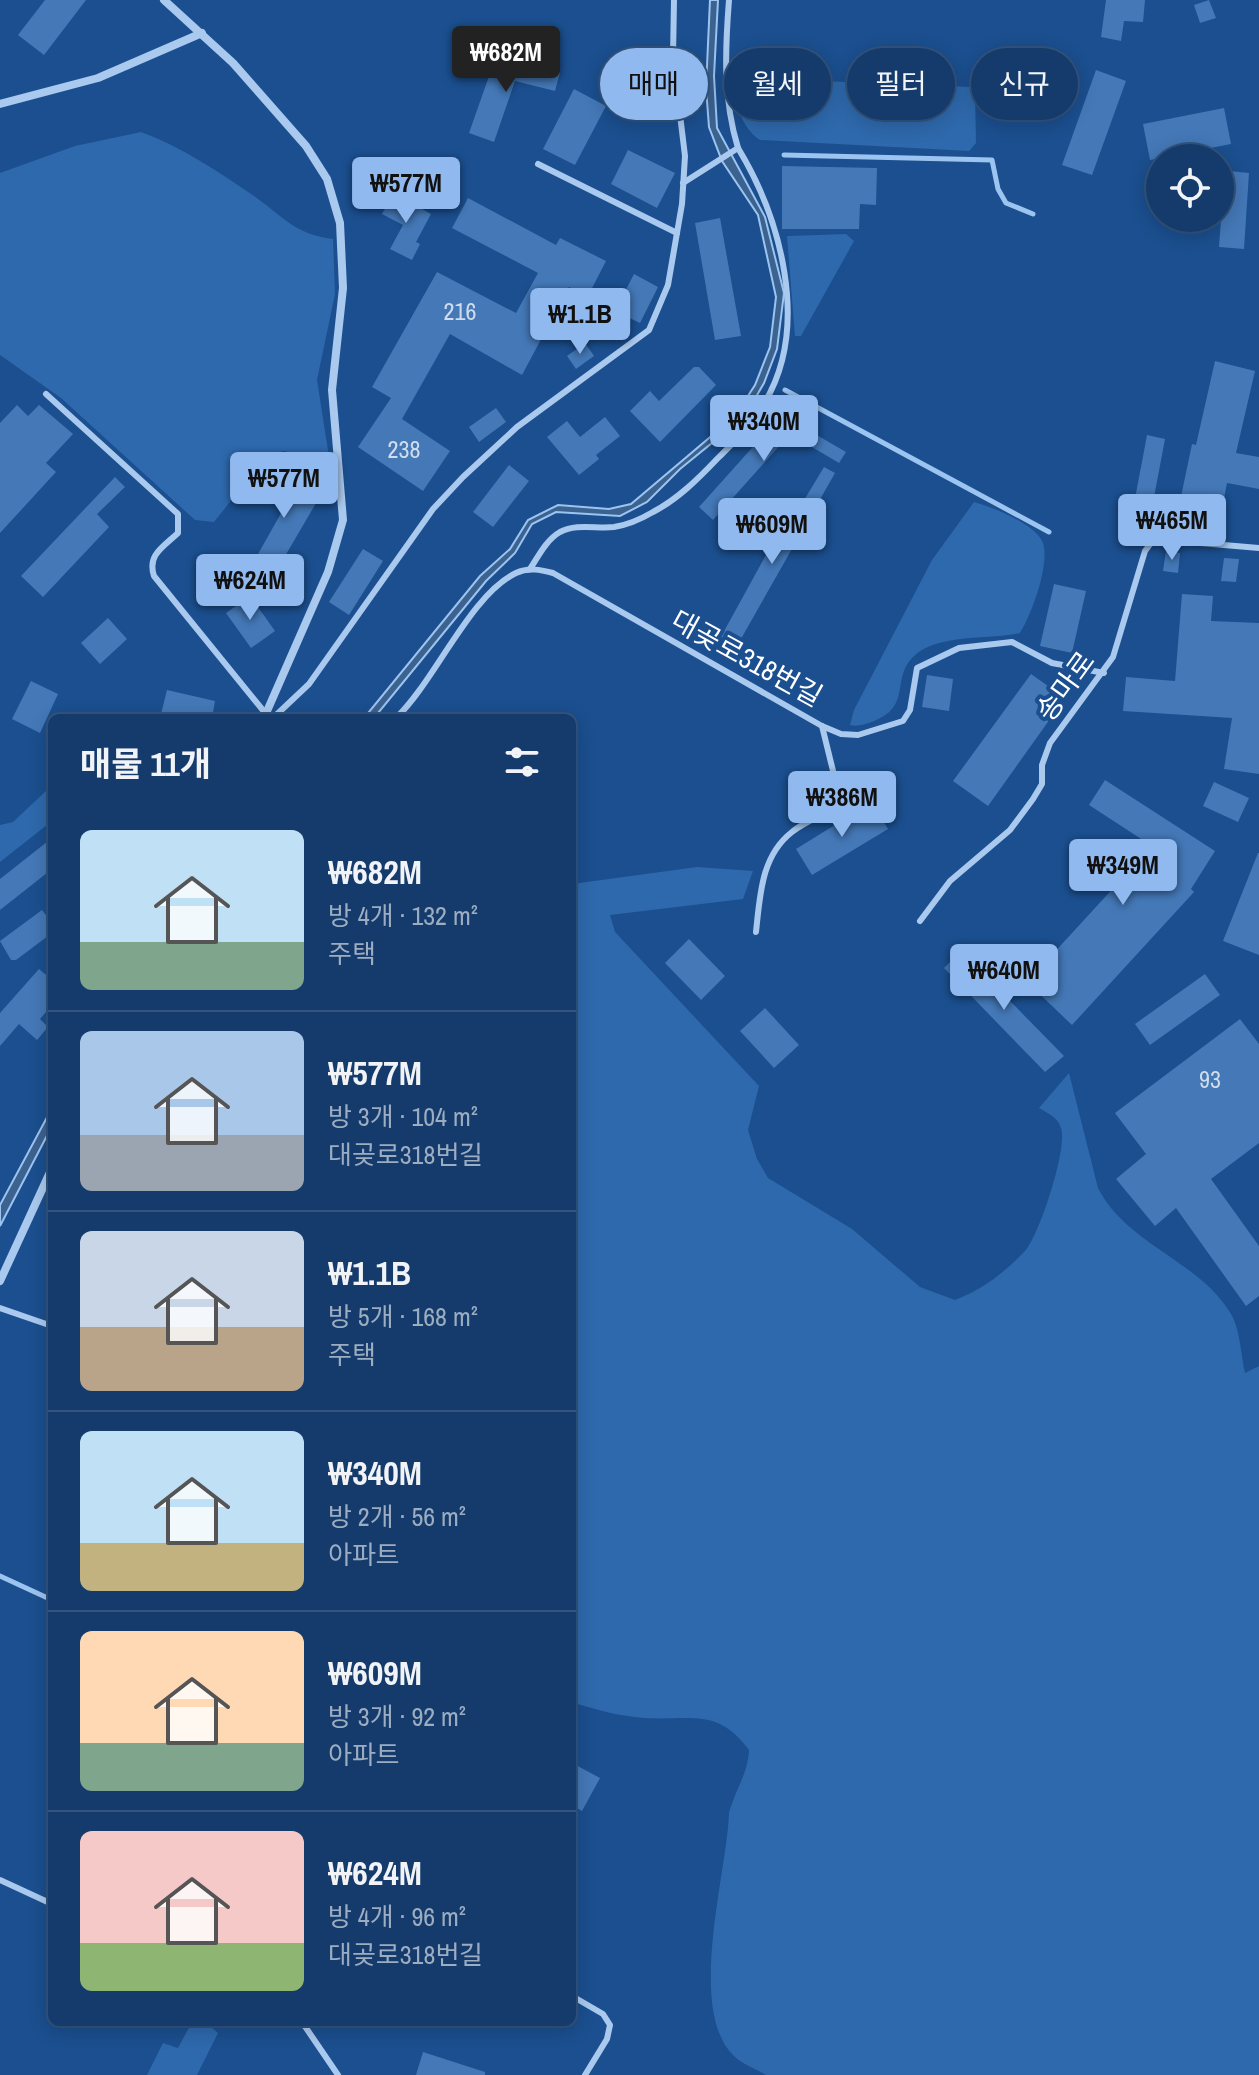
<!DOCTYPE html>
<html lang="ko">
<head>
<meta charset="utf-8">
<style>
  :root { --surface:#143b6b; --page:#1d4271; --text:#f1f3f6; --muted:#9dadc1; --line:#33557e; --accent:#90b9f0 }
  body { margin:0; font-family:"Archivo Narrow","Noto Sans KR",sans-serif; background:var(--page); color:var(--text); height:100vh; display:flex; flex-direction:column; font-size:30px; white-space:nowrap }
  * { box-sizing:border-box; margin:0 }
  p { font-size:26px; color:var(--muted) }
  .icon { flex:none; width:44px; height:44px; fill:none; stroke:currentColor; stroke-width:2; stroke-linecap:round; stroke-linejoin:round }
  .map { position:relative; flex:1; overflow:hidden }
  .panel { position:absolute; left:48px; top:714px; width:528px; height:1312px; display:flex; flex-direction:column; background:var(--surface); border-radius:12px; box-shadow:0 4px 20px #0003,0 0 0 2px var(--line) }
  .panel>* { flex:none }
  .hud { position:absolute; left:600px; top:48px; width:538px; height:72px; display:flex; gap:16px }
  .fabs { position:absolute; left:1146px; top:144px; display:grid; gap:16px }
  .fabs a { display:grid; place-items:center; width:88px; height:88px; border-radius:50%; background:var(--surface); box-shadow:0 4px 20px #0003,0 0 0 2px var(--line); font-size:40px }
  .price { position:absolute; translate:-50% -68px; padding:0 18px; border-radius:8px; background:var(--accent); color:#111; font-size:26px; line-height:52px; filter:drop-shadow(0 2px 4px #0008) }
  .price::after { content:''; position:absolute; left:50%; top:48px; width:24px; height:18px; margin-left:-12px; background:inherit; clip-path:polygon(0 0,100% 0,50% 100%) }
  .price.active { background:#222; color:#fff }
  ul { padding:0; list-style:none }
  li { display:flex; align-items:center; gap:24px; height:200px; padding:0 32px }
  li+li { border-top:2px solid var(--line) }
  li span { display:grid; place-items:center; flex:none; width:224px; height:160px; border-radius:12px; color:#555 }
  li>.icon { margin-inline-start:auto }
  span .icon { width:96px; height:96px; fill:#fffc; stroke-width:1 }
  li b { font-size:34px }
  h2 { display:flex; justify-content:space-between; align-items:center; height:96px; padding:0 32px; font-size:34px }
  .pill { padding:0 28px; border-radius:36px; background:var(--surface); box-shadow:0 4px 20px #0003,0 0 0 2px var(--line); font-size:28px; line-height:72px }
  .pill.active { background:var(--accent); color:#111 }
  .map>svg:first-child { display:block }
</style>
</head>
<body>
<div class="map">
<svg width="1259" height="2075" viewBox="0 0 1259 2075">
  <rect width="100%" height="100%" fill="#1b4f8f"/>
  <g fill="#2e69ad">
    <path d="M 743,78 L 971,87 L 975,91 L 976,143 L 969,151 L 760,140 C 743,130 727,94 743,78 Z"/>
    <path d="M 141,132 C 182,147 219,172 254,196 C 284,217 294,234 333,239 L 335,294 L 317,380 L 332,476 L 285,451 L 268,454 L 214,522 L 195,520 L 61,398 L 0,355 L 0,173 L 75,146 Z"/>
    <path d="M 846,234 L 854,241 L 801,336 L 795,336 L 787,236 Z"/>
    <path d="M 974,502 C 992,507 1036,524 1043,543 C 1050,564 1032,614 1020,633 C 990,640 936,633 913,657 C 891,679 912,706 874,721 C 866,724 858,727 850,725 L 854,710 L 932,560 Z"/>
    <path d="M 47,790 L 52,792 L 52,821 L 0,862 L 0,825 L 13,822 Z"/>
    <path d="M 697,867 L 753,871 L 743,899 L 610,915 L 615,932 L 759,1086 L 748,1130 L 757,1159 L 768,1178 L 852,1229 L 920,1287 L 955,1300 C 983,1289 1004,1273 1025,1251 C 1039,1236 1068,1148 1061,1128 C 1058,1117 1047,1113 1039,1108 L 1069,1073 L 1098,1188 C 1127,1245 1199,1260 1231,1314 C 1240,1329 1241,1355 1245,1373 L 1259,1366 L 1259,2075 L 766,2075 C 756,2069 742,2064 734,2056 C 686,2010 727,1873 729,1813 C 735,1790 748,1774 749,1750 C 717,1707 691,1721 644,1718 C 619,1716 596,1710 572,1702 L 572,884 Z"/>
    <path d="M 192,2022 L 205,2022 L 218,2033 L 197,2075 L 147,2075 L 163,2043 L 178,2048 Z"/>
  </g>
  <g fill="#3c6290" stroke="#9cc4f0" stroke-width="2">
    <path d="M 710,0 L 718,0 L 714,76 L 717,128 L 765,217 L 784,293 L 777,349 L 764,383 L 745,416 L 680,469 L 647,502 L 620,516 L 556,512 L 532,524 L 515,553 L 486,581 L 374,718 L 364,718 L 480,576 L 510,549 L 528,520 L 558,505 L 609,509 L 631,504 L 735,416 L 755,385 L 770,347 L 776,297 L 758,215 L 722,161 L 709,127 L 706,88 Z"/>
    <path d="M 52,1108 L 52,1126 L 0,1226 L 0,1205 Z"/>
  </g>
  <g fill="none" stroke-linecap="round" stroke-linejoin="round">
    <g stroke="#9cc4f0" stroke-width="5">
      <path d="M 784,155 L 992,160 L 998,189 L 1006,203 L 1033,214"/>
      <path d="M 785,390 L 1049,532"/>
      <path d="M 0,1576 L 52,1600"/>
    </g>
  </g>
  <g fill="#4478b7">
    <path d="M 45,0 L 86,0 L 44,55 L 18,35 Z"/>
    <path d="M 1106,0 L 1145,0 L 1143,22 L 1124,21 L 1121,41 L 1101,37 Z"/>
    <path d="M 1209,0 L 1216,18 L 1200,23 L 1194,5 Z"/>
    <path d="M 495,59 L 528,71 L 530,64 L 560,72 L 555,91 L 515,81 L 494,142 L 469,133 Z"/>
    <path d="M 1096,70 L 1126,81 L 1092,175 L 1062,165 Z"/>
    <path d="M 574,89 L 606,106 L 575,165 L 543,149 Z"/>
    <path d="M 647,92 L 669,97 L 665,114 L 643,109 Z"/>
    <path d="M 1224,108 L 1231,144 L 1150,160 L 1143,124 Z"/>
    <path d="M 628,150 L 675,173 L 657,208 L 611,184 Z"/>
    <path d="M 782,166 L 877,168 L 876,205 L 860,204 L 859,229 L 782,229 Z"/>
    <path d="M 1220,170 L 1249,173 L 1244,249 L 1219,247 L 1223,193 Z"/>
    <path d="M 393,193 L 431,214 L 416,242 L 420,244 L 412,260 L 390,249 L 403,225 L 382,214 Z"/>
    <path d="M 468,198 L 556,245 L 560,238 L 606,261 L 588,296 L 569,287 L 522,375 L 450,334 L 402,419 L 450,451 L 423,491 L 358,447 L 391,398 L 372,387 L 437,272 L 516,313 L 538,273 L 452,228 Z"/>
    <path d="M 720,218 L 741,336 L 715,340 L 695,223 Z"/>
    <path d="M 634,274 L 658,287 L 640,323 L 615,311 Z"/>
    <path d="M 585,343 L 594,356 L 576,369 L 567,356 Z"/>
    <path d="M 1215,361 L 1255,371 L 1236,453 L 1259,457 L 1259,489 L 1227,483 L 1220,519 L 1178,511 L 1192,444 L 1196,445 Z"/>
    <path d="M 694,367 L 699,367 L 716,385 L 660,442 L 630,411 L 650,391 L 659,401 Z"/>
    <path d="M 17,405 L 28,416 L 39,405 L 73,434 L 46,463 L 56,472 L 0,533 L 0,423 Z"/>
    <path d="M 496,408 L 506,422 L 479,442 L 469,427 Z"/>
    <path d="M 784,416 L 846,452 L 839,463 L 790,434 L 713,520 L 699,507 L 768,430 L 773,435 Z"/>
    <path d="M 605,417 L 620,436 L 596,455 L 599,459 L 579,475 L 547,437 L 567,421 L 580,437 Z"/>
    <path d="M 1147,435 L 1165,439 L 1152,508 L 1134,504 Z"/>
    <path d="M 509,465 L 529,481 L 493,527 L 473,512 Z"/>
    <path d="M 824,467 L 835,473 L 733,653 L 717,644 L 767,553 L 771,555 Z"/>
    <path d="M 273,471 L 319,498 L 274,575 L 253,563 L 285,506 L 260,491 Z"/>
    <path d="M 115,477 L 125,487 L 97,514 L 109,527 L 43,597 L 21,576 Z"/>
    <path d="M 363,549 L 383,561 L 349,615 L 329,602 Z"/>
    <path d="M 1166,551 L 1180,553 L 1178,573 L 1163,571 Z"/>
    <path d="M 1224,558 L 1239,559 L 1236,582 L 1221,581 Z"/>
    <path d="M 1054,584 L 1086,591 L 1072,653 L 1040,646 Z"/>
    <path d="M 1182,594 L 1213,596 L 1211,621 L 1259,623 L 1259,774 L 1224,769 L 1232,718 L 1123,711 L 1126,677 L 1175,681 Z"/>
    <path d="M 250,596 L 275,631 L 251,648 L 226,613 Z"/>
    <path d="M 108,618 L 127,639 L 100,664 L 81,643 Z"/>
    <path d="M 1031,674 L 1065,698 L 988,806 L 953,781 Z"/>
    <path d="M 927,675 L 953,679 L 949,711 L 922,707 Z"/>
    <path d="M 31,681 L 58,694 L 40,733 L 12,719 Z"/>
    <path d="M 167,690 L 215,701 L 212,718 L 160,718 Z"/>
    <path d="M 1105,780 L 1215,851 L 1191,889 L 1194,892 L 1072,1025 L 1027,982 L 1152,846 L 1089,805 Z"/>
    <path d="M 1214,782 L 1249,798 L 1238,822 L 1203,806 Z"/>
    <path d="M 872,802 L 888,829 L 812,875 L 796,849 Z"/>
    <path d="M 52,838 L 52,869 L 0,910 L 0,879 Z"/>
    <path d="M 1258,853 L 1259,853 L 1259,955 L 1223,941 Z"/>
    <path d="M 42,910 L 52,923 L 52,933 L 16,960 L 11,960 L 0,941 Z"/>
    <path d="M 689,939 L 725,976 L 701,1000 L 665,963 Z"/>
    <path d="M 961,951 L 1064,1056 L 1045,1072 L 944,968 Z"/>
    <path d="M 39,969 L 52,980 L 52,1005 L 40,1019 L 48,1027 L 37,1040 L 19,1024 L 0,1046 L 0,1013 Z"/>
    <path d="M 1205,974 L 1220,995 L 1150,1045 L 1135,1024 Z"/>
    <path d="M 765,1008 L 799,1045 L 774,1068 L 740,1031 Z"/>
    <path d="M 1240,1019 L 1259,1044 L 1259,1143 L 1211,1179 L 1259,1246 L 1259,1296 L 1246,1306 L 1176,1208 L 1155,1226 L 1116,1179 L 1146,1154 L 1115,1113 Z"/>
    <path d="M 572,1763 L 600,1778 L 582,1811 L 572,1805 Z"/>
    <path d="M 423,2052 L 485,2072 L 485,2075 L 416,2075 Z"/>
  </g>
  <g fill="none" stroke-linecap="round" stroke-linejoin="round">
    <g stroke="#a9c9ee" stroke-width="6">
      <path d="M 538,164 L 677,233"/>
      <path d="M 683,183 L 738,148 C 723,99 725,51 729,0"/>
      <path d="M 46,394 L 178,514 L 178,533 C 163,547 147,555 154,576 L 266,714"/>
      <path d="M 530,569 C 538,557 546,540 560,532 C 577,523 596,529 614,527 C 628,525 641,519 653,512 C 678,499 699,478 718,458 C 736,440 753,424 765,402 C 810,326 781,219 738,148"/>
      <path d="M 273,718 L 309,684 L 433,509 L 463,477 L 517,427 L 649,330 L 668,285 L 682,204 L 685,156 L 673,57 L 674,0"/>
      <path d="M 396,718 C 435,681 470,595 516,573 C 529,567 541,570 553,573 L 822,726 L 841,734 L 858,735 L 903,721 L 910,710 L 917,668 L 959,648 L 1012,642 L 1052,663 L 1104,673"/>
      <path d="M 920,921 L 950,881 L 1010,830 L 1033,799 L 1042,784 L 1042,765 L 1050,743 L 1113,657 L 1145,551 L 1154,539 L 1259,548"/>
      <path d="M 756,932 C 760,896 761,856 792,832 C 805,821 823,817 834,803 L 835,779 L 822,726"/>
      <path d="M 0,1308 L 52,1326"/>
      <path d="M 0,1880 L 52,1904"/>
      <path d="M 572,1996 L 603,2014 L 610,2025 L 607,2039 L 585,2075"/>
      <path d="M 302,2022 L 338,2075"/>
    </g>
    <g stroke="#a9c9ee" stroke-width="8">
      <path d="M 164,0 L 233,63 L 306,146 L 327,179 L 340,223 L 343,288 L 332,390 L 343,520 L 328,572 L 264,718"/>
      <path d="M 0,104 L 98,78 L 202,33"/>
      <path d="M 0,1281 L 52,1168"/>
    </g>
  </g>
  <g text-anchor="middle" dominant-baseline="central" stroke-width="8" stroke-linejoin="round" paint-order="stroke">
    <g font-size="24" fill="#d0dded">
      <text x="460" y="311">216</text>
      <text x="404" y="449">238</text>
      <text x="1210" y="1079">93</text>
    </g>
    <g font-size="28" fill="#fff" stroke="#1b4f8f">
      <text transform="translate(747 658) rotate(29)">대곶로318번길</text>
      <text transform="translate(1065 686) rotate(-54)">송마로</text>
    </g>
  </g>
</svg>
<div class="fabs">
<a><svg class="icon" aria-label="locate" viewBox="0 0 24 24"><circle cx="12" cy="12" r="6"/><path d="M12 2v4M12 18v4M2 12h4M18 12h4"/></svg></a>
</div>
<b class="price active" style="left:506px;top:94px">₩682M</b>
<b class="price" style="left:406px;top:225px">₩577M</b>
<b class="price" style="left:580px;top:356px">₩1.1B</b>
<b class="price" style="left:764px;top:463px">₩340M</b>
<b class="price" style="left:284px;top:520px">₩577M</b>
<b class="price" style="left:1172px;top:562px">₩465M</b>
<b class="price" style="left:772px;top:566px">₩609M</b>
<b class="price" style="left:250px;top:622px">₩624M</b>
<b class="price" style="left:842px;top:839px">₩386M</b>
<b class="price" style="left:1123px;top:907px">₩349M</b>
<b class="price" style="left:1004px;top:1012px">₩640M</b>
<div class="hud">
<a class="pill active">매매</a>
<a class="pill">월세</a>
<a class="pill">필터</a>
<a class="pill">신규</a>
</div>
<section class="panel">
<h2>매물 11개<svg class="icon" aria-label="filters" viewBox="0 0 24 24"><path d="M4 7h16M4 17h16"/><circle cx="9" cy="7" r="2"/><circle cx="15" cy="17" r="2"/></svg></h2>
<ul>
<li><span style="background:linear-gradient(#bfe0f5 70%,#7fa58c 0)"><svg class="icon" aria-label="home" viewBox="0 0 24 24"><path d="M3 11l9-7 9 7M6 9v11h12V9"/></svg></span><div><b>₩682M</b><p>방 4개 · 132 m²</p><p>주택</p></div></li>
<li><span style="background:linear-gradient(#a9c7e8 65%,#9aa5b1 0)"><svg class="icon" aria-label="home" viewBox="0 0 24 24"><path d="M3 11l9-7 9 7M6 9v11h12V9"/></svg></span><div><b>₩577M</b><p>방 3개 · 104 m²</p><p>대곶로318번길</p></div></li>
<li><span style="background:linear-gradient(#c9d6e8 60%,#b9a48a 0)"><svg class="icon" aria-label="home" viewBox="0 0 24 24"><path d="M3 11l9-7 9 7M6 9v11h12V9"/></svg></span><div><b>₩1.1B</b><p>방 5개 · 168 m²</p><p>주택</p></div></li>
<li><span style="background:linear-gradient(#bfe0f5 70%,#c2b280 0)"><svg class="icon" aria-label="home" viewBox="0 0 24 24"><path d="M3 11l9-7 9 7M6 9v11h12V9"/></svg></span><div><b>₩340M</b><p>방 2개 · 56 m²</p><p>아파트</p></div></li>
<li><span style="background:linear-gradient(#ffd9b3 70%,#7fa58c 0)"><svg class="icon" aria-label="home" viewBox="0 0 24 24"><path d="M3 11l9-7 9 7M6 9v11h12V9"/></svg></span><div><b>₩609M</b><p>방 3개 · 92 m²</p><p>아파트</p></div></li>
<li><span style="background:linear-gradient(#f6c9c9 70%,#8fb573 0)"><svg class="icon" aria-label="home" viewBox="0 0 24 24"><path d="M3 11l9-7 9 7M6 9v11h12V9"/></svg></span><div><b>₩624M</b><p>방 4개 · 96 m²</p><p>대곶로318번길</p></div></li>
</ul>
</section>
</div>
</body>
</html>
